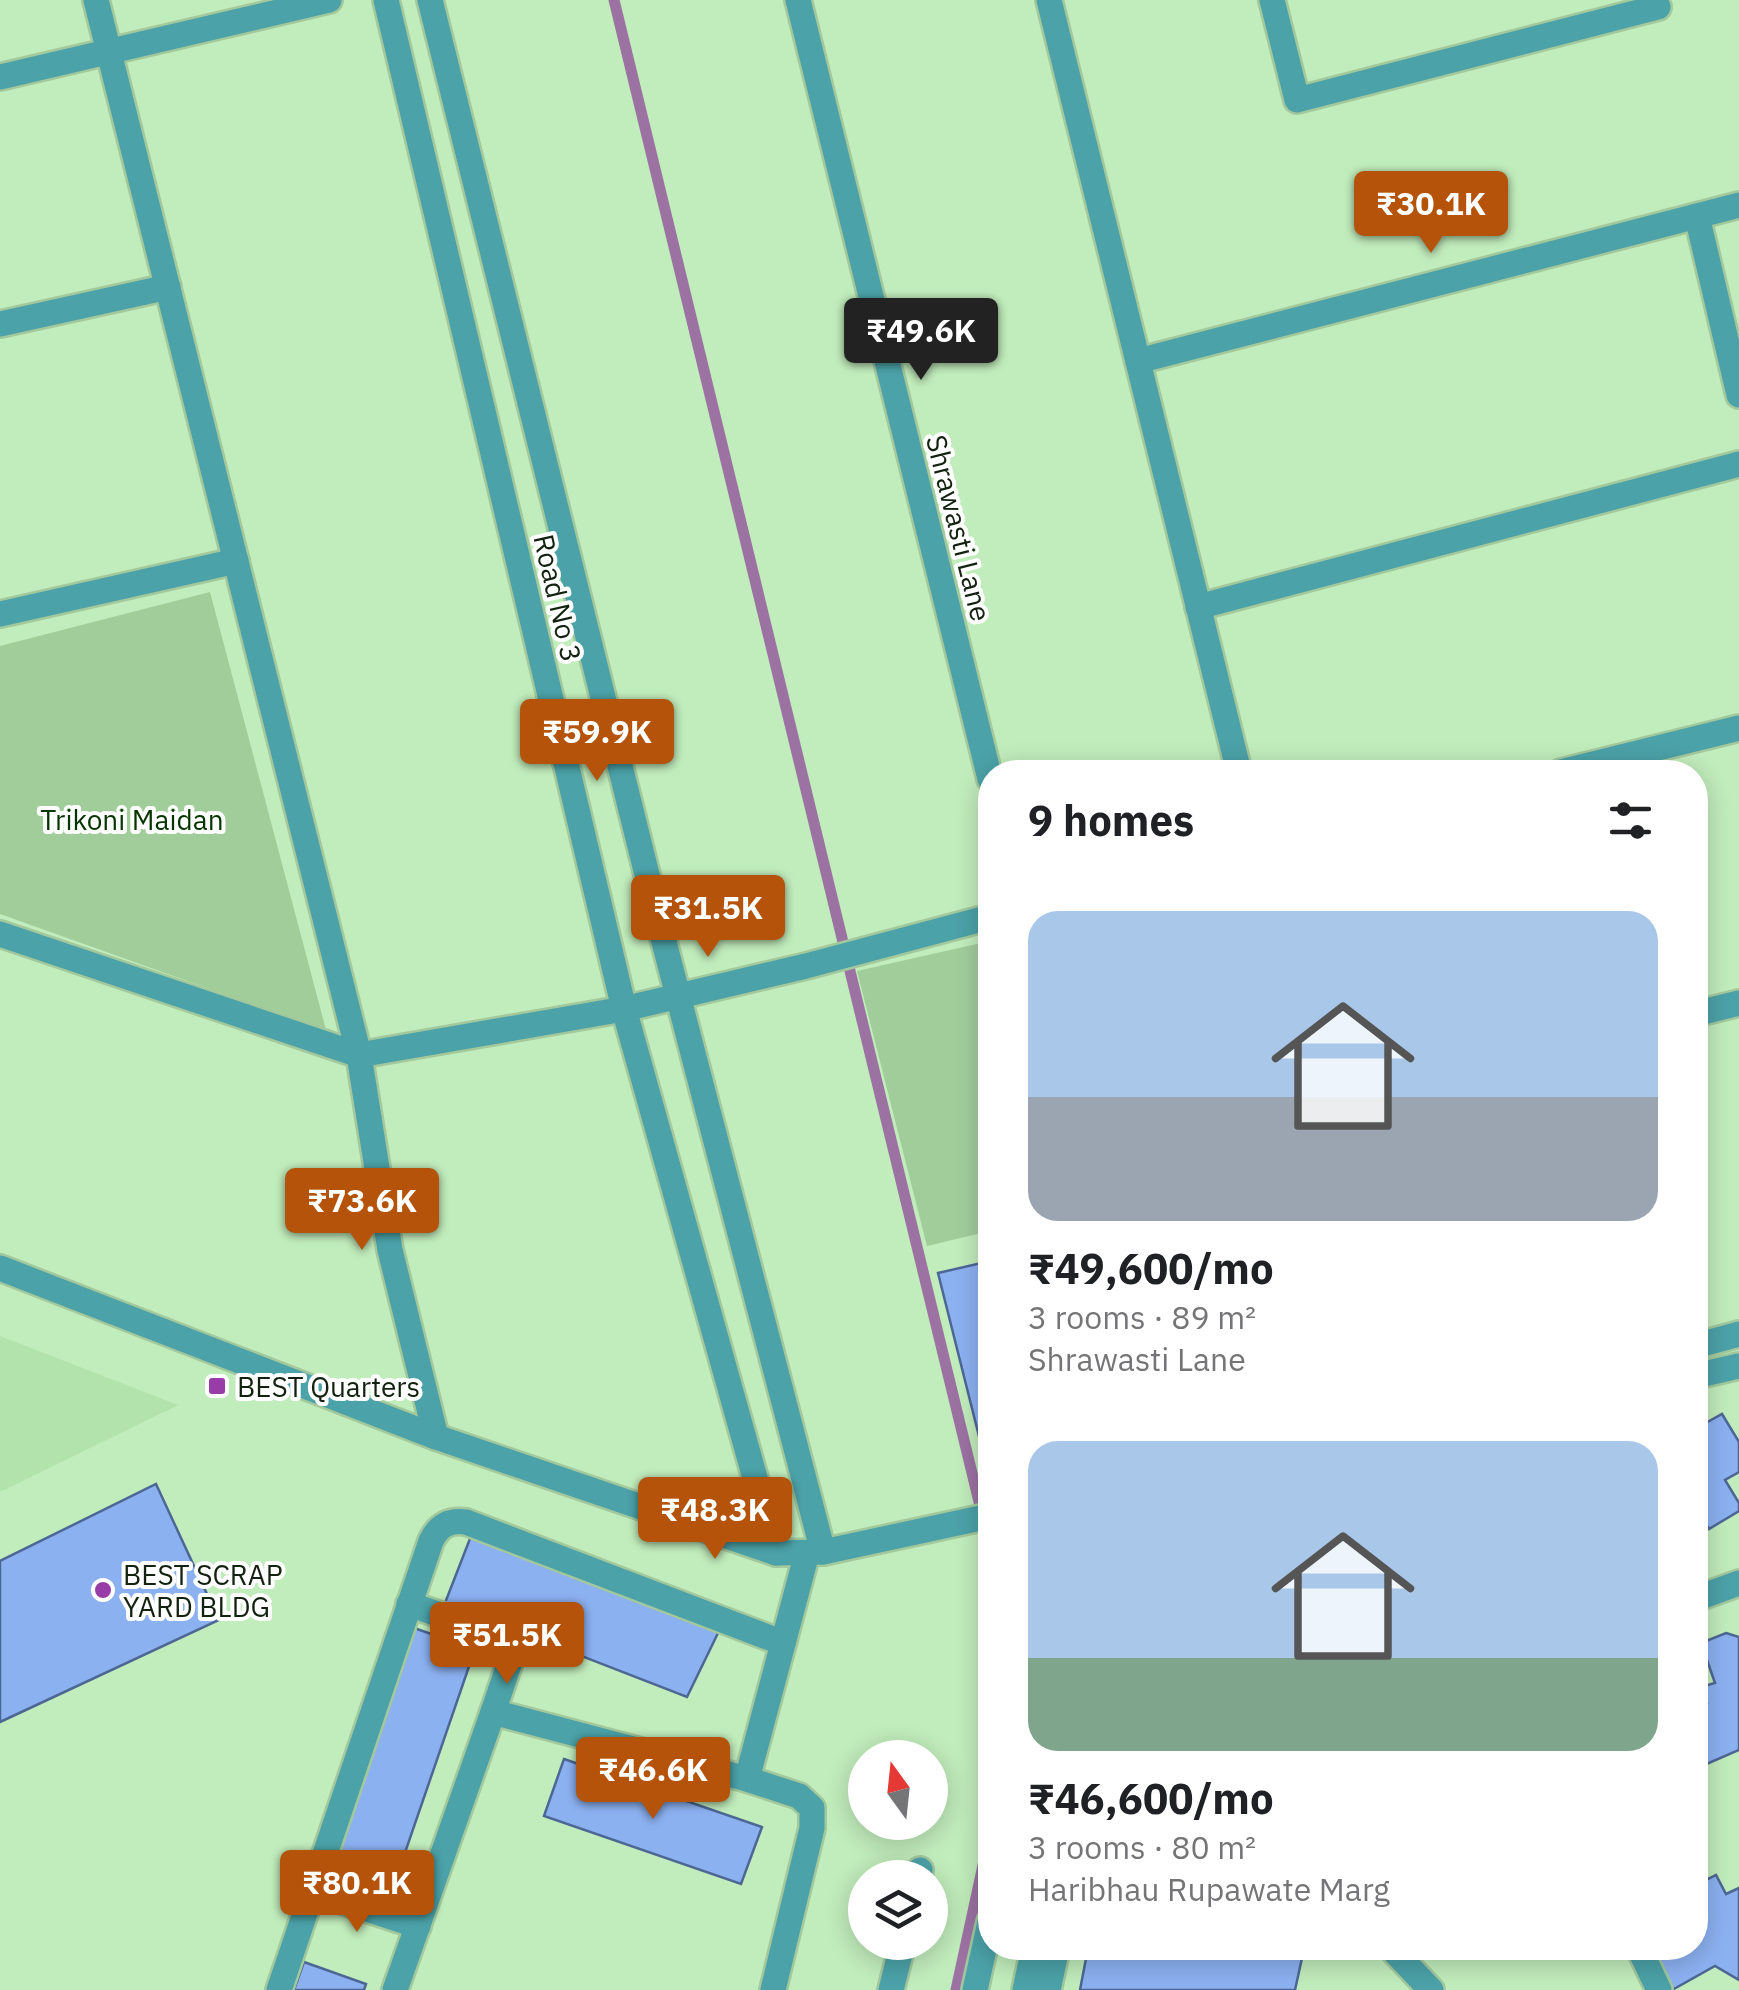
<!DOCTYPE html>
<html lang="en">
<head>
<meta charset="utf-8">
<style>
  :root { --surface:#fff; --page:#f2f2f2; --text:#202124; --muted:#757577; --accent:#b45309 }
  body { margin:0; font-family:"IBM Plex Sans",sans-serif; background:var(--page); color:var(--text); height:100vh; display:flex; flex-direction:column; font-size:38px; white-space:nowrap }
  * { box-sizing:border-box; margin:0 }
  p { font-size:32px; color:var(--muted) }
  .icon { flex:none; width:55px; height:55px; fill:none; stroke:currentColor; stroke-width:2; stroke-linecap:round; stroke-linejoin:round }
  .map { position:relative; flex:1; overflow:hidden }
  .sheet { position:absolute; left:978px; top:760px; width:730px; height:1200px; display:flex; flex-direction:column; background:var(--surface); border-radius:40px; box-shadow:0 5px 25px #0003 }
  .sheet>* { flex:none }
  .needle { width:65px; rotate:345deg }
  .fabs { position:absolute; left:848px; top:1740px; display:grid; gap:20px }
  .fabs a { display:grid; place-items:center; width:100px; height:100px; border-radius:50%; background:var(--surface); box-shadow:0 5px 25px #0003; font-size:50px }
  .price { position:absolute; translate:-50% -85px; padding:0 22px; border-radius:10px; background:var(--accent); color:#fff; font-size:32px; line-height:65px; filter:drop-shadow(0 2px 5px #0008) }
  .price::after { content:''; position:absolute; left:50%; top:60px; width:30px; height:22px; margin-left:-15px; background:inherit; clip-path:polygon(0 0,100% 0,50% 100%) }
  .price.current { background:#222; color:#fff }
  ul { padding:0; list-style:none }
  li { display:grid; align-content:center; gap:20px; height:530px; padding:0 50px }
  li span { display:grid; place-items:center; height:310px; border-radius:30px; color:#555 }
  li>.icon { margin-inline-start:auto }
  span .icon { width:180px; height:180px; fill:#fffc; stroke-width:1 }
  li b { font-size:42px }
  h2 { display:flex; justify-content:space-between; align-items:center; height:120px; padding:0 50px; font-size:42px }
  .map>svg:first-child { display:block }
</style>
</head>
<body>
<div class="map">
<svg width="1739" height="1990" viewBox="0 0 1739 1990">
  <rect width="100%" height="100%" fill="#c1ecbb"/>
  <path fill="#b3e3ac" d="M 0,1336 L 178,1405 L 0,1492 Z"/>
  <g fill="#a1cd9b">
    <path d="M 210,592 L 330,1045 L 277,1013 L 0,914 L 0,646 Z"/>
    <path d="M 990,941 L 990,1231 L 927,1246 L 857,971 Z"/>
  </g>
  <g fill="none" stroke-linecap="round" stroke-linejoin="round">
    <g stroke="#9c72a3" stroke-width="11">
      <path d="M 614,0 L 990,1547"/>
      <path d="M 956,1990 L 990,1833"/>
    </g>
  </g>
  <g fill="#8cb1f1" stroke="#4d6795" stroke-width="2.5">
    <path d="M 990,1261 L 990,1480 L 938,1273 Z"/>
    <path d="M 1722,1414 L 1739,1442 L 1739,1472 L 1725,1480 L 1739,1503 L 1739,1511 L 1709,1529 L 1695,1505 L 1695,1429 Z"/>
    <path d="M 156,1484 L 219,1620 L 0,1722 L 0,1561 Z"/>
    <path d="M 471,1536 L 719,1631 L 687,1697 L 445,1603 Z"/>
    <path d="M 414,1628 L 475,1649 L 387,1905 L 325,1886 Z"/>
    <path d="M 1726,1633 L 1739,1637 L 1739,1750 L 1695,1769 L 1695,1708 L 1707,1703 L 1701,1687 L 1715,1683 L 1701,1643 Z"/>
    <path d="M 564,1759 L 762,1827 L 741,1884 L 544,1816 Z"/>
    <path d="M 1700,1864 L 1708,1879 L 1716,1875 L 1726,1894 L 1739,1888 L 1739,1980 L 1715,1966 L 1672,1990 L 1650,1948 L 1695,1948 L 1695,1866 Z"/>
    <path d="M 1088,1948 L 1233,1948 L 1249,1951 L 1250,1948 L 1304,1949 L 1295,1990 L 1080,1990 Z"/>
    <path d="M 304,1962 L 366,1984 L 364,1990 L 294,1990 Z"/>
  </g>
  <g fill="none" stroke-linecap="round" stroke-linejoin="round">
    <g stroke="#a2c89c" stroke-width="30">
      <g id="minor">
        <path d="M 96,0 L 359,1055 L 390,1250 L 436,1437"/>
        <path d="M 798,0 L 990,779"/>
        <path d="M 1049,0 L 1239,772"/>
        <path d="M 1272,0 L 1297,100 L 1658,7"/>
        <path d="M 0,77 L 329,0"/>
        <path d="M 1697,216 L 1739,395"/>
        <path d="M 0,324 L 168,287"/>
        <path d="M 1138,361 L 1739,205"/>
        <path d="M 1198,607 L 1739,464"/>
        <path d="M 0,614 L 236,561"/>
        <path d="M 1561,772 L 1739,728"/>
        <path d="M 0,934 L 359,1055 L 624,1009 L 806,966 L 990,917"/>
        <path d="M 1695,1014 L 1739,1003"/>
        <path d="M 1695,1599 L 1739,1583"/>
        <path d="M 409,1604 L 506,1638 L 513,1653 L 493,1712"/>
        <path d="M 747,1779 L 807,1553"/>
        <path d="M 919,1878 L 920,1870"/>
        <path d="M 312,1891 L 418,1926"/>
        <path d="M 1391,1948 L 1431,1990"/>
        <path d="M 1639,1948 L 1659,1990"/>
        <path d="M 279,1990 L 431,1541 C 439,1525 449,1520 466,1522 L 783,1643"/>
        <path d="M 395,1990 L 493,1712 L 747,1779 L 799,1796 L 812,1808 L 812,1828 L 773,1990"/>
        <path d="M 891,1990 L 903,1942"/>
        <path d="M 975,1990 L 990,1922"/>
        <path d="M 1025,1990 L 1034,1948"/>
        <path d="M 1048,1990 L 1057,1948"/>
      </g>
    </g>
    <g stroke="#a2c89c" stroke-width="30">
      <g id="tertiary">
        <path d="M 386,0 L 624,1009 L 776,1553"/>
        <path d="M 430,0 L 658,919 L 823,1552"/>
        <path d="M 0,1268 L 436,1437 L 776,1553 L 823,1552 L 990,1516"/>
        <path d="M 1695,1346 L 1739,1334"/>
        <path d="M 1695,1376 L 1739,1366"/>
      </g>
    </g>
    <use href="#minor" stroke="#4ba2a8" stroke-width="25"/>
    <use href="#tertiary" stroke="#4ba2a8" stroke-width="25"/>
  </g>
  <g fill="#983da7" stroke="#fff" stroke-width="4">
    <rect x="207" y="1376" width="20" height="20" rx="5"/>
    <circle cx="103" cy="1590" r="10"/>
  </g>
  <g text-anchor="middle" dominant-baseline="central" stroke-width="8" stroke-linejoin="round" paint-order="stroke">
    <g font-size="28" fill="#132210" stroke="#fff">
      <text transform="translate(959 528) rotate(76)">Shrawasti Lane</text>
      <text transform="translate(558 598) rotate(77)">Road No 3</text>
    </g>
    <g font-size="28" fill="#053501" stroke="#fff">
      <text x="132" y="819">Trikoni Maidan</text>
    </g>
    <g font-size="28" fill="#132210" stroke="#fff" text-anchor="start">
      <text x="237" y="1386">BEST Quarters</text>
      <text x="123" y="1574">BEST SCRAP<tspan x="123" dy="32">YARD BLDG</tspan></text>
    </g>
  </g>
</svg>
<div class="fabs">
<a><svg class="needle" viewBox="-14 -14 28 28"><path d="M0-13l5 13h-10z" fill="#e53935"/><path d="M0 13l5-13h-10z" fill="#757577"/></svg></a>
<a><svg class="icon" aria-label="layers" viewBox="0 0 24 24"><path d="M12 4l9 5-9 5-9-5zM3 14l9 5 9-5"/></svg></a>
</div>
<b class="price" style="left:1431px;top:256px">₹30.1K</b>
<b class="price current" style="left:921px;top:383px">₹49.6K</b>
<b class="price" style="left:597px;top:784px">₹59.9K</b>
<b class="price" style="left:708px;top:960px">₹31.5K</b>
<b class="price" style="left:362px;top:1253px">₹73.6K</b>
<b class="price" style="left:715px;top:1562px">₹48.3K</b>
<b class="price" style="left:507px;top:1687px">₹51.5K</b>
<b class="price" style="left:653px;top:1822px">₹46.6K</b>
<b class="price" style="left:357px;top:1935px">₹80.1K</b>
<section class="sheet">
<h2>9 homes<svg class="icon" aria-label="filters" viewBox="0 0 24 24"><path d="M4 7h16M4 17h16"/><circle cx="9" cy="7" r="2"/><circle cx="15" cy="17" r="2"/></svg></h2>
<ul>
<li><span style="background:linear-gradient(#a9c7e8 60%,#9aa5b1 0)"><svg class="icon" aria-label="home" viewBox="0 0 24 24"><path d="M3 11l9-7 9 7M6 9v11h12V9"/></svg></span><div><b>₹49,600/mo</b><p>3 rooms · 89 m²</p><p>Shrawasti Lane</p></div></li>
<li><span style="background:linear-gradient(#a9c7e8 70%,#7fa58c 0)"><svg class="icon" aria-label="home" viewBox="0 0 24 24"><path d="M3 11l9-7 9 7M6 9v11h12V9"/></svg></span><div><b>₹46,600/mo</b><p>3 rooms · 80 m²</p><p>Haribhau Rupawate Marg</p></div></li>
</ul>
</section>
</div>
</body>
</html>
